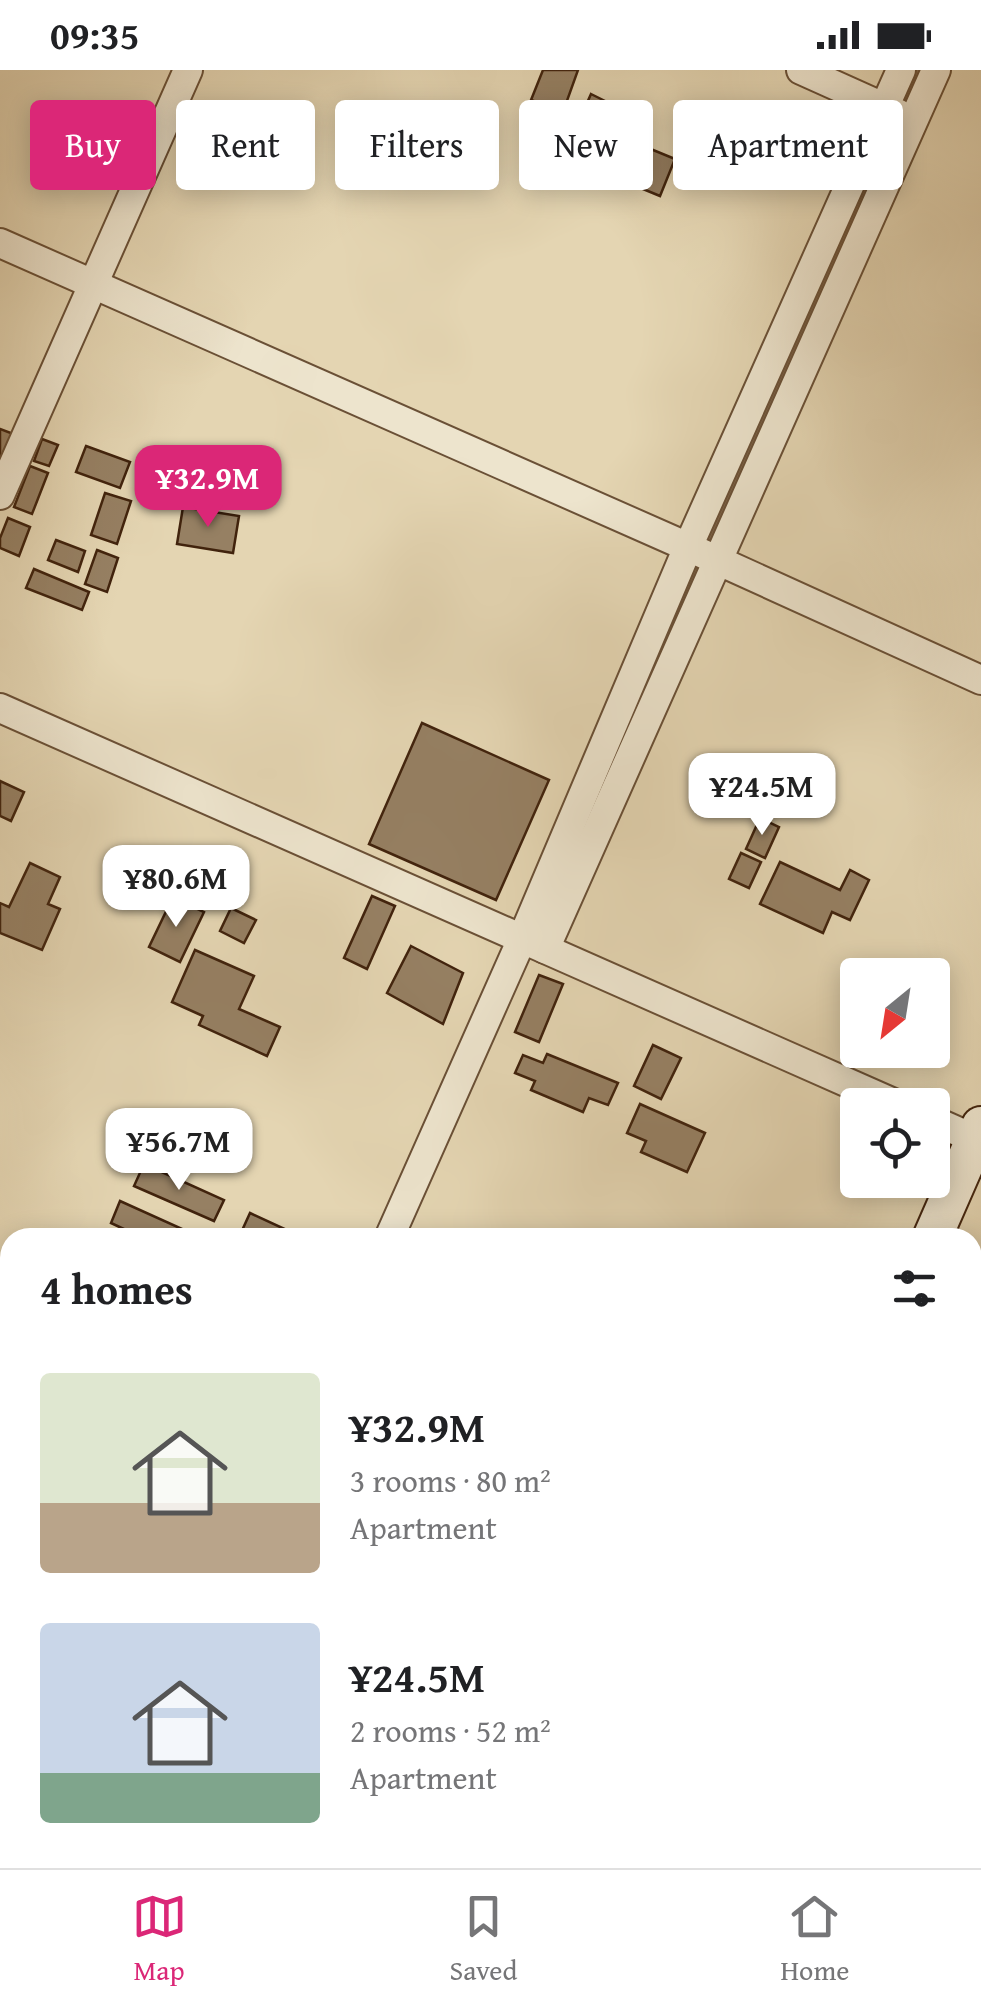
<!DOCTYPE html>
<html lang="en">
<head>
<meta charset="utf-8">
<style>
  :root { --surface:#fff; --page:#f6f6f6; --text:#202124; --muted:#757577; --line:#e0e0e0; --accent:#db2777 }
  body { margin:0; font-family:"Gentium Book Plus",serif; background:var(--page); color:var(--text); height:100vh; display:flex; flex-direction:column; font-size:38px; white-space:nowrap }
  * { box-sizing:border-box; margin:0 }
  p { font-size:32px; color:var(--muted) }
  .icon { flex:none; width:55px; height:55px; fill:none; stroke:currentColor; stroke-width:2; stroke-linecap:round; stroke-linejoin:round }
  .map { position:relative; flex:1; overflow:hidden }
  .panel { position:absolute; left:0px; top:1158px; width:982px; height:642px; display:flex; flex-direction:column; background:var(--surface); border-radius:30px 30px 0 0; box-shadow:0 5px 25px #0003 }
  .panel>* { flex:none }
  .guide { position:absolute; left:30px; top:30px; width:922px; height:90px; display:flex; gap:20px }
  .needle { width:65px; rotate:210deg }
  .controls { position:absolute; left:840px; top:888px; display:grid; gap:20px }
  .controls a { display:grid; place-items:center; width:110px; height:110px; border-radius:10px; background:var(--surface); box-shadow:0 5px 25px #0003; font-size:50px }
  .price { position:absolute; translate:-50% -85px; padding:0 22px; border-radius:20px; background:#fff; color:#222; font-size:32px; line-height:65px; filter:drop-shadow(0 2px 5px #0008) }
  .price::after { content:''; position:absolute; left:50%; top:60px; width:30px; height:22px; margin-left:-15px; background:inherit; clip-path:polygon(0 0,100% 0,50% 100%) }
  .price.selected { background:var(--accent); color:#fff }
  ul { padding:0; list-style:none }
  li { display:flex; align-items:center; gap:30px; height:250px; padding:0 40px }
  li span { display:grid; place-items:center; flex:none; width:280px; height:200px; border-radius:10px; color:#555 }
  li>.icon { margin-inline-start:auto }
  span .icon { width:120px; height:120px; fill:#fffc; stroke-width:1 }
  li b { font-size:42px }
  h2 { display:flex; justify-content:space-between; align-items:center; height:120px; padding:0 40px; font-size:42px }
  .pill { padding:0 35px; border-radius:10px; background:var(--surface); box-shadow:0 5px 25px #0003; font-size:35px; line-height:90px }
  .pill.selected { background:var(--accent); color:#fff }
  .status { display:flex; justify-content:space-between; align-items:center; height:70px; padding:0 50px; background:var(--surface); direction:ltr }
  .status svg { height:28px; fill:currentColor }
  .menu { display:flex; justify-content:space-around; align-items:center; height:140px; border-top:2px solid var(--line); background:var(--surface); font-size:28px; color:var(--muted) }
  .menu a { display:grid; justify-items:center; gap:5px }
  .menu .selected { color:var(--accent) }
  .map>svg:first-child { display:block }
</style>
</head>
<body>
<div class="status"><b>09:35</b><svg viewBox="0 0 49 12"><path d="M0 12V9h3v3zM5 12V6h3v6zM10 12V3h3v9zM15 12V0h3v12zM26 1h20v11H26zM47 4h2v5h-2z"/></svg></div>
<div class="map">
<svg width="981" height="1798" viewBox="0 0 981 1798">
  <rect width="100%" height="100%" fill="#e4d5b2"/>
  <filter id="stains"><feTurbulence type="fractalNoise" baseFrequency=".002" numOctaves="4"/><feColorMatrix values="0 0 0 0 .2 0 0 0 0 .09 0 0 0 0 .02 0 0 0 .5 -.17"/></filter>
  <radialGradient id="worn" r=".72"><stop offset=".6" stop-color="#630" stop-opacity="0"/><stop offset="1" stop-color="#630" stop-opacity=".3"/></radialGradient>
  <path fill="#c8b796" stroke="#846d52" stroke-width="2.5" d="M 0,1752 L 10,1760 L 10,1790 L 47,1790 L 57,1798 L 0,1798 Z"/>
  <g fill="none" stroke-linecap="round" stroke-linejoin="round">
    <path stroke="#82694e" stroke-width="9" d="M 605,708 L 918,0"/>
  </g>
  <g fill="#968063" stroke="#41230d" stroke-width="2.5">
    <path d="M 543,0 L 578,0 L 563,42 L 531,30 Z"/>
    <path d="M 591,24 L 611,34 L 598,60 L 579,51 Z"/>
    <path d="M 641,75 L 675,89 L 660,126 L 626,112 Z"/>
    <path d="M 0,359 L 16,365 L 0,402 Z"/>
    <path d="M 42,369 L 58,375 L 49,396 L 34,391 Z"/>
    <path d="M 86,376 L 130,392 L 120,418 L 76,402 Z"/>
    <path d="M 150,384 L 179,391 L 168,436 L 139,429 Z"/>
    <path d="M 30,396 L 48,403 L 32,444 L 14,437 Z"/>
    <path d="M 105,423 L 131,431 L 117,474 L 91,465 Z"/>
    <path d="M 183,437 L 239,446 L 233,483 L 177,474 Z"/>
    <path d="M 8,448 L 30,457 L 19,486 L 0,478 L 0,468 Z"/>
    <path d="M 56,470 L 85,481 L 78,502 L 48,490 Z"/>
    <path d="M 97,480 L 118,488 L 107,522 L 85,514 Z"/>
    <path d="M 34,499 L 89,522 L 82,540 L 26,518 Z"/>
    <path d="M 422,653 L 549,710 L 496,830 L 369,774 Z"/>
    <path d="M 0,711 L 24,722 L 11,751 L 0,746 Z"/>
    <path d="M 760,748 L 779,757 L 765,788 L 746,779 Z"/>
    <path d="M 741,783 L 761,792 L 749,818 L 729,809 Z"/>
    <path d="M 780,792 L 840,820 L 850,800 L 869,810 L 850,850 L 832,842 L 823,863 L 760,834 Z"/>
    <path d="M 30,793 L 60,807 L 48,834 L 60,839 L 42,880 L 0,863 L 0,833 L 9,837 Z"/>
    <path d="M 372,826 L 395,836 L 367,899 L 344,888 Z"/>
    <path d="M 173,827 L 204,842 L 180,892 L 149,877 Z"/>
    <path d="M 231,838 L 256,850 L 244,873 L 220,861 Z"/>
    <path d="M 411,876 L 463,903 L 443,954 L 387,923 Z"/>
    <path d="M 195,880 L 254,906 L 239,939 L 280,957 L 267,986 L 199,955 L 203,946 L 172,932 Z"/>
    <path d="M 539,905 L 563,914 L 539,972 L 515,962 Z"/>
    <path d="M 653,975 L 681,988 L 661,1029 L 634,1016 Z"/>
    <path d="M 547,984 L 618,1013 L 608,1035 L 589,1028 L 583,1042 L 531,1020 L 535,1011 L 515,1003 L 523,985 L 543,993 Z"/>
    <path d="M 640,1034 L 705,1063 L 687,1102 L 641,1082 L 646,1071 L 627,1063 Z"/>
    <path d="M 144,1094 L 224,1130 L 214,1151 L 134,1116 Z"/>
    <path d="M 120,1131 L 200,1167 L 200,1168 L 143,1168 L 111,1153 Z"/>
    <path d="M 250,1143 L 304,1168 L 246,1168 L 240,1165 Z"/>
    <path d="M 489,1790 L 591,1790 L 594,1791 L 591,1798 L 495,1798 L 487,1795 Z"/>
    <path d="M 776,1790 L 795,1790 L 804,1794 L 802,1798 L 772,1798 Z"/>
    <path d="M 812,1790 L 843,1790 L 839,1798 L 821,1798 L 810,1793 Z"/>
    <path d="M 863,1790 L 915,1790 L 930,1796 L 929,1798 L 860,1798 Z"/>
  </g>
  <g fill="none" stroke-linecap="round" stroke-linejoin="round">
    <g stroke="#6a5036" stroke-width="32">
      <g id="minor">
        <path d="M 801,0 L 899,44"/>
        <path d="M 0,173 L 688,477 L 981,610"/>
        <path d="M 0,425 L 188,0"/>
        <path d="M 0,638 L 898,1035"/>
        <path d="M 545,879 L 936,0"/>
        <path d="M 932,1050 L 975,1069"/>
        <path d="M 389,1168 L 522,869 L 688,477 L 901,0"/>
        <path d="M 0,1227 L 10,1232"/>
        <path d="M 972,1692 L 981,1695"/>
        <path d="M 0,1741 L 10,1746"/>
        <path d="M 91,1790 L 106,1798 L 109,1790"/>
      </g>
    </g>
    <g stroke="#41230d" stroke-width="42">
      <g id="secondary">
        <path d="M 932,1168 L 981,1056"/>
        <path d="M 655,1798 L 658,1790"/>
      </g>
    </g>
    <use href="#minor" stroke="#ede4cd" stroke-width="28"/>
    <use href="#secondary" stroke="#ede4cd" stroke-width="38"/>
  </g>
  <rect width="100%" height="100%" filter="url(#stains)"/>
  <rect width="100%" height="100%" fill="url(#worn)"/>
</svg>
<div class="controls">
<a><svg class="needle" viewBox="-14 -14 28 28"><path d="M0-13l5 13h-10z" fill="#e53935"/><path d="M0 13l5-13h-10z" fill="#757577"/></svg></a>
<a><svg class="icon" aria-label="locate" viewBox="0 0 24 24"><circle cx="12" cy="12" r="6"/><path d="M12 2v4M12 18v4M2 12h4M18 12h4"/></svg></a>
</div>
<b class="price selected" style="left:208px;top:460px">¥32.9M</b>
<b class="price" style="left:762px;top:768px">¥24.5M</b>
<b class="price" style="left:176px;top:860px">¥80.6M</b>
<b class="price" style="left:179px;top:1123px">¥56.7M</b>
<div class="guide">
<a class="pill selected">Buy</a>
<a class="pill">Rent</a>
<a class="pill">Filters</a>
<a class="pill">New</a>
<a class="pill">Apartment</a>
</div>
<section class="panel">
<h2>4 homes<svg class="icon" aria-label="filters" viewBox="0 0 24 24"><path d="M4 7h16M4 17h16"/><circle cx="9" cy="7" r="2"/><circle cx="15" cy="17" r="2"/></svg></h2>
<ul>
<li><span style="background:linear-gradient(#dfe7d0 65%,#b9a48a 0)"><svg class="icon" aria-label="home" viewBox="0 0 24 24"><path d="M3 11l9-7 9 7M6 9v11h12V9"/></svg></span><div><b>¥32.9M</b><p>3 rooms · 80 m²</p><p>Apartment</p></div></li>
<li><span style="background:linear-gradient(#c9d6e8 75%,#7fa58c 0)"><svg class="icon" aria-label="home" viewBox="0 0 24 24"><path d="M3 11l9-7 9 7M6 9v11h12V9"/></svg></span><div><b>¥24.5M</b><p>2 rooms · 52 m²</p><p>Apartment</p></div></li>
</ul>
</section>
</div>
<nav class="menu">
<a class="selected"><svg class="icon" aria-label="map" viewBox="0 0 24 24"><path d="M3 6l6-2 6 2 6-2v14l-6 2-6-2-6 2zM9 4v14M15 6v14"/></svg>Map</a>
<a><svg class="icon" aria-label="saved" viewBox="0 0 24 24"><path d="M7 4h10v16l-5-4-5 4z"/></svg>Saved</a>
<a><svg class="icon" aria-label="home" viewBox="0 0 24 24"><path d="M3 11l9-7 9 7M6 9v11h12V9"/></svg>Home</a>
</nav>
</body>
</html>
